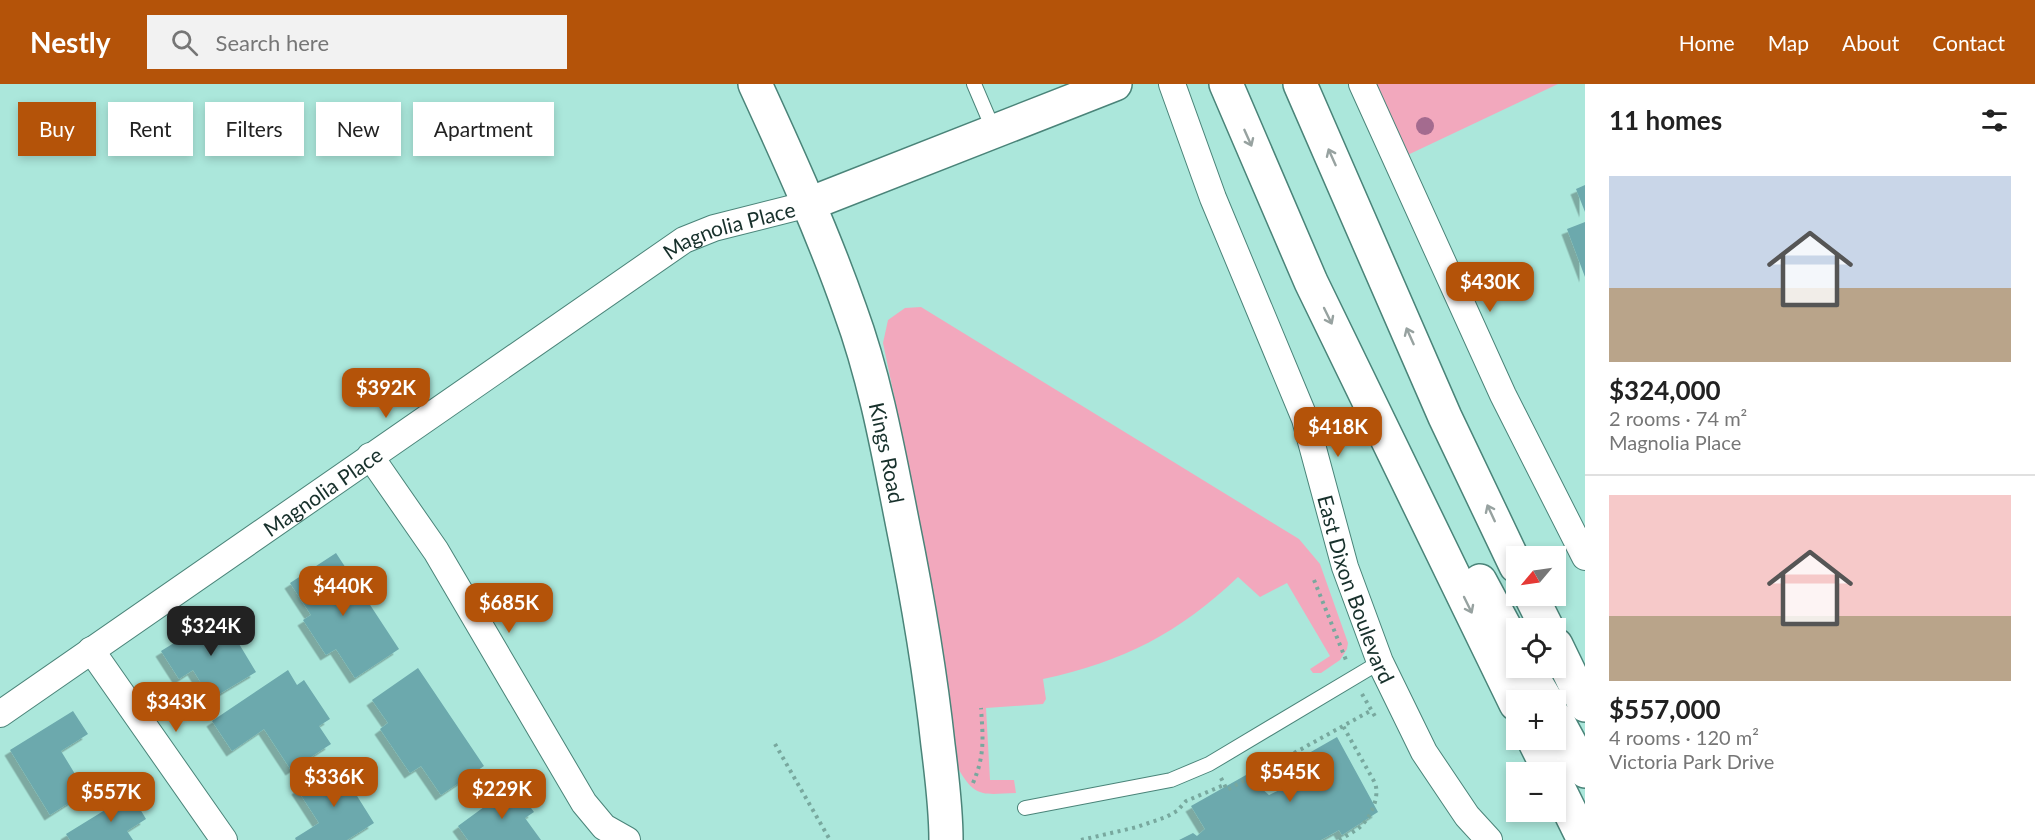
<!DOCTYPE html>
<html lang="en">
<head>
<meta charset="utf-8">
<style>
  :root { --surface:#fff; --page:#f2f2f2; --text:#222; --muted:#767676; --line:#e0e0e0; --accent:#b45309 }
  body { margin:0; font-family:Lato,sans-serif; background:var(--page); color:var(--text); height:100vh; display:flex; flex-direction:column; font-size:22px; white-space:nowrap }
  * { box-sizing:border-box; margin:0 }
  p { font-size:20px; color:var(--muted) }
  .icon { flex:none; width:33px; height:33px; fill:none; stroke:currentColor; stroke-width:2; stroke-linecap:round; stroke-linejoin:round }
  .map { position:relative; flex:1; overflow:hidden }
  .panel { display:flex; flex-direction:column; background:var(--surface); width:450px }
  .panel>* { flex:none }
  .banner { position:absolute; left:18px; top:18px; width:570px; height:54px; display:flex; gap:12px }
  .needle { width:39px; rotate:241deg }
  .buttons { position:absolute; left:1506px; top:462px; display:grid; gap:12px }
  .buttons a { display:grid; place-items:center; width:60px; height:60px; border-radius:0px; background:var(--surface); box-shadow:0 3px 9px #0003; font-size:30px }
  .price { position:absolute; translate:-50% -51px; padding:0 14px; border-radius:12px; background:var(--accent); color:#fff; font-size:20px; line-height:39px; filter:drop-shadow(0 2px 3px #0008) }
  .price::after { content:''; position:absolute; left:50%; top:36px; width:18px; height:14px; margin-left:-9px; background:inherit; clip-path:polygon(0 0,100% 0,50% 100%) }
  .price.active { background:#222; color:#fff }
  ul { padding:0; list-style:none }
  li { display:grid; align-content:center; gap:12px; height:318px; padding:0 24px }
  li+li { border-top:2px solid var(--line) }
  li span { display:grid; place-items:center; height:186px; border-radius:0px; color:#555 }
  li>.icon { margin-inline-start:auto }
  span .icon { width:108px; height:108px; fill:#fffc; stroke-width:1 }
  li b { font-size:26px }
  h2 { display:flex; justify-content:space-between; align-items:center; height:72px; padding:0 24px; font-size:26px }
  .pill { padding:0 21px; border-radius:0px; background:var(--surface); box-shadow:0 3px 9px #0003; font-size:21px; line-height:54px }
  .pill.active { background:var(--accent); color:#fff }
  header { display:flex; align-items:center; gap:36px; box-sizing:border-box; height:84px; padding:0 30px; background:var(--accent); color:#fff }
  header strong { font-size:28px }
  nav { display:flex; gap:33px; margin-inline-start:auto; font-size:21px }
  .search { width:420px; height:54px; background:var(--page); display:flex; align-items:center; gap:15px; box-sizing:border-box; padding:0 21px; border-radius:0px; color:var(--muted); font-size:22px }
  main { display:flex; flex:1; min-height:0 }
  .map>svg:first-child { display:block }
</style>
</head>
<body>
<header>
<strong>Nestly</strong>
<div class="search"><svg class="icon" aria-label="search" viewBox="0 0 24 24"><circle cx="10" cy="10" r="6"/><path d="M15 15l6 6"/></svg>Search here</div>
<nav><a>Home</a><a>Map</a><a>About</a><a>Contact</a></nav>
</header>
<main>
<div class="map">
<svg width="1585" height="756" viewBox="0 0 1585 756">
  <defs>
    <filter id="shadow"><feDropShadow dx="-5.5" dy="5.5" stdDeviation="0" flood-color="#0004"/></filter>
  </defs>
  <rect width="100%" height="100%" fill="#abe7db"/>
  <g fill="#f2a8bd">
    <path d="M 1362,0 L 1558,0 L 1397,76 Z"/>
    <path d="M 921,223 L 1299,455 L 1320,480 L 1348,559 L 1347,565 L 1340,576 L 1321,589 L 1313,589 L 1310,585 L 1330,572 L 1287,499 L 1260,513 L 1238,493 C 1179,549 1123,578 1043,595 L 1046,615 L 1043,620 L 986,624 L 990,696 L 1014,696 L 1016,709 C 984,710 975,715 958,684 L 896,321 L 883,259 L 888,236 L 905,224 Z"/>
  </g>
  <g fill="#6ca9ad" filter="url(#shadow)">
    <path d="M 1585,101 L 1585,128 L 1576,105 Z"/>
    <path d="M 1585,138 L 1585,193 L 1567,145 Z"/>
    <path d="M 336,469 L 399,565 L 355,594 L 336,565 L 326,571 L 303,536 L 311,531 L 290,499 Z"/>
    <path d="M 221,530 L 256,588 L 211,615 L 193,586 L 179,595 L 161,567 Z"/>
    <path d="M 418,584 L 484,682 L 441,711 L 421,682 L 410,689 L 380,645 L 388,639 L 372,616 Z"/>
    <path d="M 288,586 L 297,601 L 304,596 L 330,635 L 319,642 L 331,660 L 291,686 L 264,645 L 232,667 L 212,637 Z"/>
    <path d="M 73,627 L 88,650 L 61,667 L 86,708 L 50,731 L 10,666 Z"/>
    <path d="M 1337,653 L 1378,728 L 1342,751 L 1339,746 L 1321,756 L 1179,756 L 1193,749 L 1197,752 L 1205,745 L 1191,722 L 1246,691 L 1269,711 L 1290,701 L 1281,685 Z"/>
    <path d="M 337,680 L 374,739 L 347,756 L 296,756 L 295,754 L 319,739 L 297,705 Z"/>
    <path d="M 514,701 L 534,728 L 525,734 L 541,756 L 468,756 L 458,742 Z"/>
    <path d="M 131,710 L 146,735 L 127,747 L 133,756 L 70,756 L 66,750 Z"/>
  </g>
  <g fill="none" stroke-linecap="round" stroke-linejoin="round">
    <g stroke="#4a8479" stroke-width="16">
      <g id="lane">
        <path d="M 974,0 L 994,47"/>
        <path d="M 1025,724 L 1171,696 L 1209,680 L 1380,578"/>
      </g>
    </g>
    <g stroke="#4a8479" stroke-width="28">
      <g id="street">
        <path id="s1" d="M 1172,0 L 1213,114 L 1305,335 L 1345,483 L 1380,578 L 1424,668 L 1467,732 L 1489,756"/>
        <path d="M 1362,0 L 1503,311 L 1585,473"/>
        <path d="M 370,372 L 436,467 L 584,719 L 604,743 L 627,756"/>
        <path d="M 91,566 L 224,756"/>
        <path id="s2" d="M 0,630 L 684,156 L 714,144 L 809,120"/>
      </g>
    </g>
    <g stroke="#4a8479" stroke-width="36">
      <g id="secondary">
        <path id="s3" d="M 755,0 C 789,74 823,149 850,226 C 875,294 888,366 902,437 C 917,511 930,586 938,661 C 942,693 946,724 946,756"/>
        <path d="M 809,120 L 1115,0"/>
      </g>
    </g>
    <g stroke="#4a8479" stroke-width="36">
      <g id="highway">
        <path d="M 1226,0 L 1311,198 L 1516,620"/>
        <path d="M 1300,0 L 1445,333 L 1516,482"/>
        <path d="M 1480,497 L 1516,564"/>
        <path d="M 1531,512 L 1547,544"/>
        <path d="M 1556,561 L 1585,621"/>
        <path d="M 1527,584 L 1546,616"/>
        <path d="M 1556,634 L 1585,687"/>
        <path d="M 1534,656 L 1550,688"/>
        <path d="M 1556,699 L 1584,756"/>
      </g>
    </g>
    <g stroke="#78a89e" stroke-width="4" stroke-dasharray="3 4.5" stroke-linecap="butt">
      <path d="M 1314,496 L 1346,576"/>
      <path d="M 1362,610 L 1376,634"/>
      <path d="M 775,660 L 830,756"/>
      <path d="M 1221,694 L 1227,706 L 1372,626"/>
      <path d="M 973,699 C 985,671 983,654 981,624"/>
      <path d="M 1081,756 L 1137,743 L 1166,733 L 1177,727 L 1186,717 L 1224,701"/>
      <path d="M 1339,756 C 1346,752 1354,748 1360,743 C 1371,733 1380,713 1375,699 L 1343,642"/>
    </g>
    <use href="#lane" stroke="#fff" stroke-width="14"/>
    <use href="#street" stroke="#fff" stroke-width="26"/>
    <use href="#secondary" stroke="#fff" stroke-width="33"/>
    <use href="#highway" stroke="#fff" stroke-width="33"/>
  </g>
  <circle fill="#a46b8f" cx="1425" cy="42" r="9"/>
  <defs><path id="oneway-shaft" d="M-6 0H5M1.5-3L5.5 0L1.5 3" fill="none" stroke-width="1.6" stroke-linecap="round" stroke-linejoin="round" transform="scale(1.5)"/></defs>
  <g stroke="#97a2a0">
    <use href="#oneway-shaft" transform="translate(1248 54) rotate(66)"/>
    <use href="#oneway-shaft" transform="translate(1332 73) rotate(-114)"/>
    <use href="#oneway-shaft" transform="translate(1328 232) rotate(64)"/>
    <use href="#oneway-shaft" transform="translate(1410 252) rotate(-114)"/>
    <use href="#oneway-shaft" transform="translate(1491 429) rotate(-115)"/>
    <use href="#oneway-shaft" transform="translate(1468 521) rotate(64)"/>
  </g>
  <g text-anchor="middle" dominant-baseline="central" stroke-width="6" stroke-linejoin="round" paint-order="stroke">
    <g font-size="21" fill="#17302b" stroke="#b8f5e8">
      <text stroke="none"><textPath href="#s2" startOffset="878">Magnolia Place</textPath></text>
      <text stroke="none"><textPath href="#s3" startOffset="393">Kings Road</textPath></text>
      <text stroke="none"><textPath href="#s2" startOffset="392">Magnolia Place</textPath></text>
      <text stroke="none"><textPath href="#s1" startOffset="538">East Dixon Boulevard</textPath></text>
    </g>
  </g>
</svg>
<div class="buttons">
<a><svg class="needle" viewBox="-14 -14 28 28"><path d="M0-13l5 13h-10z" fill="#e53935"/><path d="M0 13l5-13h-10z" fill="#767676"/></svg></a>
<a><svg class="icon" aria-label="locate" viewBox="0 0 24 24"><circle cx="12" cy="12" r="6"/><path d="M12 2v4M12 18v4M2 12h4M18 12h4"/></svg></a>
<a>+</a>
<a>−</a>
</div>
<b class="price" style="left:1490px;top:229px">$430K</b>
<b class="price" style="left:386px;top:335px">$392K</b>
<b class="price" style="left:1338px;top:374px">$418K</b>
<b class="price" style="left:343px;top:533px">$440K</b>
<b class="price" style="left:509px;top:550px">$685K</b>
<b class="price active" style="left:211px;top:573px">$324K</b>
<b class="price" style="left:176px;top:649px">$343K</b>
<b class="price" style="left:1290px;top:719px">$545K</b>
<b class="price" style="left:334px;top:724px">$336K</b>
<b class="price" style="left:502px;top:736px">$229K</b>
<b class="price" style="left:111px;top:739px">$557K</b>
<div class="banner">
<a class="pill active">Buy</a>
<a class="pill">Rent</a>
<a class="pill">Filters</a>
<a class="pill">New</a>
<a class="pill">Apartment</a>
</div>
</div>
<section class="panel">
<h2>11 homes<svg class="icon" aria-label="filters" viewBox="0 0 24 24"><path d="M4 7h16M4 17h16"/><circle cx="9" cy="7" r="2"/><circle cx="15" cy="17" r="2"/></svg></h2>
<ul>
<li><span style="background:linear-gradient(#c9d6e8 60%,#b9a48a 0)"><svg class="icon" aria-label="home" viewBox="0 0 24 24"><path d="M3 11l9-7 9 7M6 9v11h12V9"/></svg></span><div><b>$324,000</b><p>2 rooms · 74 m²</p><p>Magnolia Place</p></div></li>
<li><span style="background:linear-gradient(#f6c9c9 65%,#b9a48a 0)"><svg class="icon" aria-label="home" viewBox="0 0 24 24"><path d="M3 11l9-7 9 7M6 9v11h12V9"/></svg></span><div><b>$557,000</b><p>4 rooms · 120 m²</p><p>Victoria Park Drive</p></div></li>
</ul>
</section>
</main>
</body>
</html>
